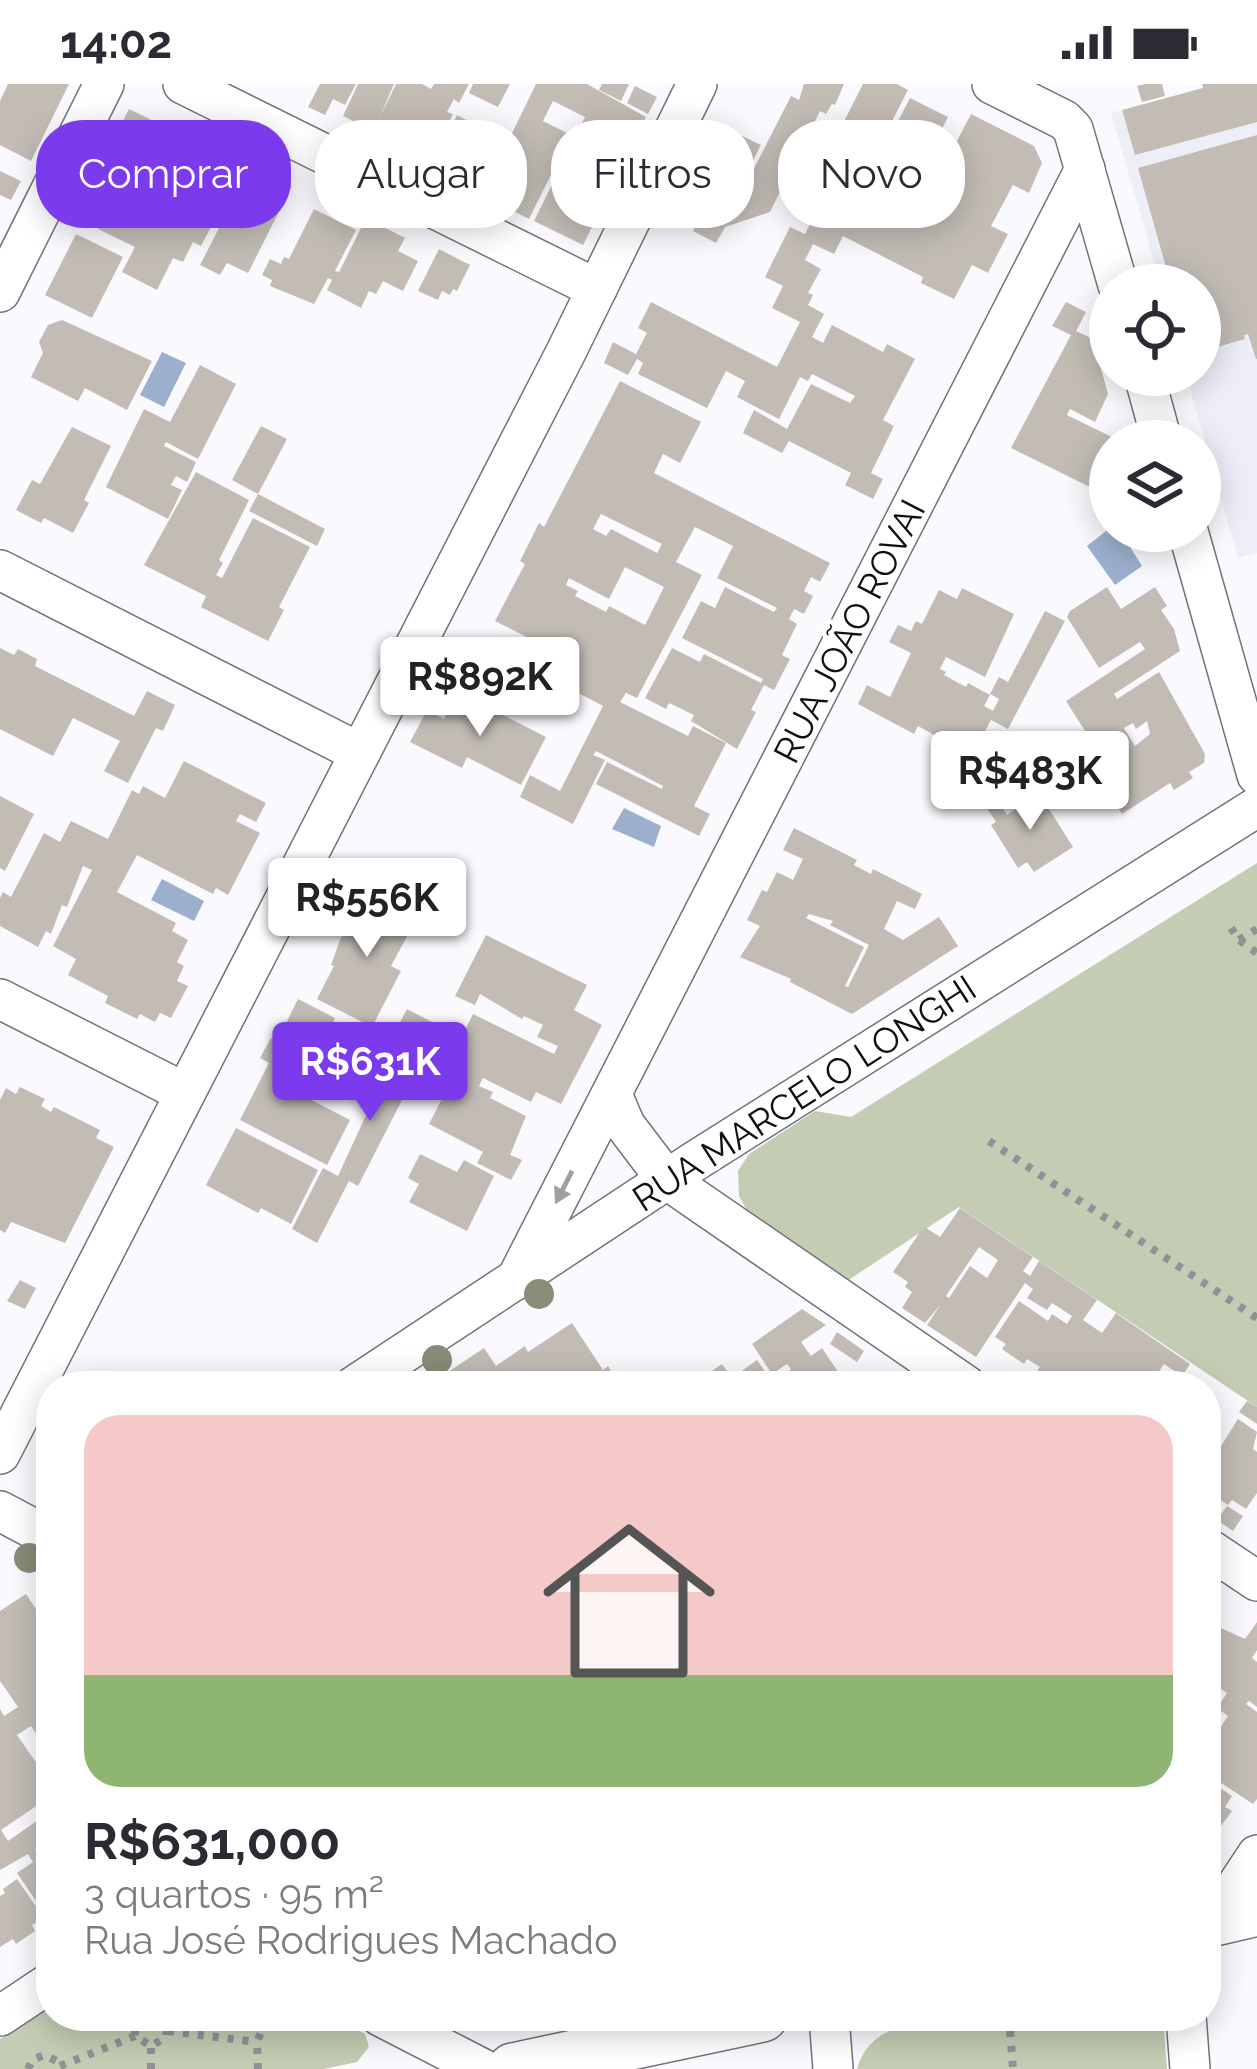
<!DOCTYPE html>
<html lang="pt">
<head>
<meta charset="utf-8">
<style>
  :root { --surface:#fff; --page:#f2f2f3; --text:#2b2b33; --muted:#7c7c81; --accent:#7c3aed }
  body { margin:0; font-family:Raleway,sans-serif; background:var(--page); color:var(--text); height:100vh; display:flex; flex-direction:column; font-size:45px; white-space:nowrap }
  * { box-sizing:border-box; margin:0 }
  p { font-size:39px; color:var(--muted) }
  .icon { flex:none; width:66px; height:66px; fill:none; stroke:currentColor; stroke-width:2; stroke-linecap:round; stroke-linejoin:round }
  .map { position:relative; flex:1; overflow:hidden }
  .drawer { position:absolute; left:36px; top:1287px; width:1185px; height:660px; display:flex; flex-direction:column; background:var(--surface); border-radius:48px; box-shadow:0 6px 30px #0003 }
  .drawer>* { flex:none }
  .banner { position:absolute; left:36px; top:36px; width:1185px; height:108px; display:flex; gap:24px }
  .fabs { position:absolute; left:1089px; top:180px; display:grid; gap:24px }
  .fabs a { display:grid; place-items:center; width:132px; height:132px; border-radius:50%; background:var(--surface); box-shadow:0 6px 30px #0003; font-size:60px }
  .price { position:absolute; translate:-50% -102px; padding:0 27px; border-radius:12px; background:#fff; color:#222; font-size:39px; line-height:78px; filter:drop-shadow(0 3px 6px #0008) }
  .price::after { content:''; position:absolute; left:50%; top:72px; width:36px; height:27px; margin-left:-18px; background:inherit; clip-path:polygon(0 0,100% 0,50% 100%) }
  .price.active { background:var(--accent); color:#fff }
  ul { padding:0; list-style:none }
  li { display:grid; align-content:center; gap:24px; height:636px; padding:0 48px }
  li span { display:grid; place-items:center; height:372px; border-radius:36px; color:#555 }
  li>.icon { margin-inline-start:auto }
  span .icon { width:216px; height:216px; fill:#fffc; stroke-width:1 }
  li b { font-size:51px }
  .chip { padding:0 42px; border-radius:48px; background:var(--surface); box-shadow:0 6px 30px #0003; font-size:42px; line-height:108px }
  .chip.active { background:var(--accent); color:#fff }
  .status { display:flex; justify-content:space-between; align-items:center; height:84px; padding:0 60px; background:var(--surface); direction:ltr }
  .status svg { height:33px; fill:currentColor }
  .map>svg:first-child { display:block }
</style>
</head>
<body>
<div class="status"><b>14:02</b><svg viewBox="0 0 49 12"><path d="M0 12V9h3v3zM5 12V6h3v6zM10 12V3h3v9zM15 12V0h3v12zM26 1h20v11H26zM47 4h2v5h-2z"/></svg></div>
<div class="map">
<svg width="1257" height="1985" viewBox="0 0 1257 1985">
  <rect width="100%" height="100%" fill="#fafafe"/>
  <path fill="#edeef8" d="M 1219,0 L 1257,0 L 1257,469 L 1238,474 L 1186,291 L 1200,291 L 1200,201 L 1161,201 L 1111,29 Z"/>
  <g fill="#c4ccb3">
    <path d="M 1257,779 L 1257,1323 L 959,1123 L 847,1197 L 749,1130 L 739,1112 L 738,1087 L 749,1070 L 815,1027 L 851,1033 Z"/>
    <path d="M 51,1921 L 51,1932 L 330,1932 L 365,1950 L 369,1963 L 357,1978 L 324,1985 L 0,1985 L 0,1955 Z"/>
    <path d="M 948,1932 L 1163,1932 L 1167,1985 L 857,1985 C 869,1942 911,1940 948,1932 Z"/>
  </g>
  <g fill="#9cb0ce">
    <path d="M 162,268 L 186,279 L 164,323 L 140,311 Z"/>
    <path d="M 1110,444 L 1120,447 L 1142,482 L 1115,501 L 1087,462 Z"/>
    <path d="M 624,724 L 661,742 L 654,763 L 612,745 Z"/>
    <path d="M 162,795 L 204,817 L 194,837 L 151,816 Z"/>
  </g>
  <g fill="#c2bcb5" fill-rule="evenodd">
    <path d="M 8,0 L 69,0 L 31,77 L 0,61 L 0,17 Z"/>
    <path d="M 320,0 L 356,0 L 345,21 L 333,15 L 325,31 L 308,23 Z"/>
    <path d="M 358,0 L 394,0 L 379,35 L 396,0 L 422,0 L 431,5 L 434,0 L 469,0 L 459,19 L 454,15 L 447,28 L 453,30 L 426,84 L 399,70 L 402,61 L 343,32 Z"/>
    <path d="M 473,0 L 510,0 L 498,23 L 469,9 Z"/>
    <path d="M 536,0 L 587,0 L 646,33 L 618,91 L 569,66 L 585,33 L 553,17 L 543,37 L 571,51 L 529,135 L 482,111 Z"/>
    <path d="M 602,0 L 629,0 L 621,17 L 599,6 Z"/>
    <path d="M 804,0 L 844,0 L 835,21 L 832,20 L 826,30 L 820,27 L 770,128 L 725,143 L 716,159 L 693,147 L 713,101 L 691,90 L 717,40 L 761,61 L 736,109 L 740,112 L 791,12 L 799,16 Z"/>
    <path d="M 863,0 L 897,0 L 908,6 L 874,72 L 836,53 Z"/>
    <path d="M 1145,0 L 1162,0 L 1165,12 L 1142,18 L 1137,2 Z"/>
    <path d="M 1202,0 L 1257,0 L 1257,38 L 1135,71 L 1122,26 L 1203,4 Z"/>
    <path d="M 635,2 L 657,13 L 648,30 L 627,19 Z"/>
    <path d="M 910,14 L 948,33 L 924,80 L 915,76 L 911,84 L 936,97 L 971,30 L 1034,62 L 1042,79 L 1029,109 L 1013,101 L 991,142 L 1008,150 L 988,189 L 972,181 L 954,215 L 921,199 L 923,193 L 843,152 L 834,170 L 813,160 L 805,176 L 821,185 L 808,209 L 813,211 L 808,221 L 824,230 L 812,253 L 823,259 L 832,241 L 883,268 L 887,260 L 915,275 L 883,336 L 894,342 L 871,389 L 883,395 L 873,415 L 845,401 L 851,389 L 789,357 L 782,369 L 743,349 L 754,326 L 787,345 L 811,300 L 850,319 L 855,312 L 816,292 L 812,290 L 808,297 L 800,293 L 779,335 L 737,313 L 745,297 L 726,287 L 707,324 L 638,290 L 643,279 L 637,275 L 628,291 L 604,279 L 613,258 L 636,270 L 647,249 L 638,244 L 651,218 L 777,283 L 800,238 L 772,224 L 783,202 L 765,193 L 790,143 L 805,150 L 813,134 L 819,137 L 827,120 L 853,133 L 868,103 L 920,130 L 921,126 L 890,110 L 896,99 L 882,91 L 886,83 L 877,78 Z"/>
    <path d="M 129,25 L 190,55 L 194,44 L 255,74 L 246,90 L 266,100 L 271,91 L 292,102 L 248,189 L 227,179 L 220,191 L 200,181 L 233,117 L 226,114 L 201,162 L 193,158 L 183,178 L 173,174 L 157,206 L 122,188 L 135,163 L 98,145 L 109,125 L 96,118 L 119,72 L 108,67 ZM 177,80 L 201,92 L 192,110 L 167,98 Z"/>
    <path d="M 457,31 L 474,40 L 463,66 L 469,69 L 464,78 L 470,81 L 460,100 L 432,82 Z"/>
    <path d="M 1257,51 L 1257,275 L 1256,275 L 1248,250 L 1244,251 L 1245,255 L 1200,268 L 1200,201 L 1171,201 L 1138,84 Z"/>
    <path d="M 568,68 L 617,93 L 583,161 L 534,137 Z"/>
    <path d="M 0,87 L 21,97 L 11,116 L 0,111 Z"/>
    <path d="M 314,125 L 356,146 L 335,187 L 339,188 L 366,134 L 405,154 L 398,167 L 418,177 L 403,207 L 383,197 L 376,210 L 369,207 L 361,224 L 327,206 L 332,196 L 328,194 L 314,220 L 270,202 L 272,196 L 262,191 L 270,175 L 281,180 L 284,173 L 289,175 Z"/>
    <path d="M 76,150 L 123,173 L 92,234 L 45,211 Z"/>
    <path d="M 439,165 L 470,181 L 457,207 L 453,205 L 450,211 L 442,207 L 438,216 L 418,207 Z"/>
    <path d="M 1066,218 L 1086,228 L 1076,247 L 1093,255 L 1108,310 L 1095,338 L 1070,325 L 1067,331 L 1120,357 L 1110,357 L 1110,413 L 1011,364 L 1071,251 L 1052,242 Z"/>
    <path d="M 62,236 L 152,277 L 127,326 L 85,304 L 78,317 L 31,293 L 43,269 L 39,258 L 48,241 Z"/>
    <path d="M 200,281 L 236,300 L 198,375 L 166,358 L 164,362 L 196,378 L 187,398 L 176,392 L 171,401 L 182,406 L 168,435 L 106,403 L 144,325 L 170,338 Z"/>
    <path d="M 620,297 L 701,338 L 680,379 L 663,370 L 654,389 L 830,479 L 820,498 L 811,493 L 804,507 L 813,512 L 804,530 L 794,525 L 789,535 L 797,540 L 782,571 L 790,575 L 774,606 L 764,601 L 751,626 L 756,628 L 737,665 L 691,637 L 694,631 L 669,619 L 666,625 L 645,614 L 672,564 L 700,578 L 704,570 L 761,599 L 763,595 L 682,554 L 701,517 L 715,524 L 725,503 L 774,528 L 777,524 L 717,494 L 733,462 L 695,443 L 676,478 L 702,491 L 637,614 L 626,609 L 620,618 L 688,652 L 693,642 L 726,659 L 694,722 L 710,730 L 699,752 L 596,700 L 607,678 L 662,705 L 663,702 L 596,667 L 593,671 L 605,676 L 573,740 L 520,713 L 530,691 L 560,707 L 603,622 L 569,604 L 561,618 L 532,603 L 549,570 L 557,574 L 560,570 L 495,537 L 525,480 L 520,477 L 539,439 L 544,443 ZM 601,430 L 662,460 L 657,469 L 611,445 L 606,452 L 593,445 ZM 625,483 L 664,503 L 645,541 L 609,522 L 606,528 L 575,512 L 578,507 L 566,501 L 569,494 L 609,515 Z"/>
    <path d="M 261,342 L 287,355 L 258,410 L 232,396 Z"/>
    <path d="M 72,343 L 111,362 L 84,416 L 89,419 L 73,449 L 44,434 L 41,439 L 16,426 L 32,396 L 40,400 Z"/>
    <path d="M 196,388 L 249,416 L 219,476 L 223,479 L 216,491 L 222,494 L 253,434 L 310,463 L 279,523 L 284,526 L 268,557 L 201,523 L 206,512 L 144,481 Z"/>
    <path d="M 258,410 L 325,445 L 317,462 L 249,427 Z"/>
    <path d="M 1107,503 L 1121,525 L 1155,503 L 1167,522 L 1161,526 L 1174,545 L 1180,567 L 1114,610 L 1117,615 L 1159,588 L 1205,670 L 1204,679 L 1189,688 L 1193,694 L 1174,706 L 1170,699 L 1122,730 L 1102,698 L 1113,691 L 1066,617 L 1145,565 L 1140,558 L 1099,584 L 1067,533 L 1070,527 ZM 1147,637 L 1150,650 L 1135,662 L 1124,644 L 1133,639 L 1136,645 Z"/>
    <path d="M 962,504 L 1014,530 L 985,593 L 946,573 L 940,585 L 946,588 L 944,591 L 966,603 L 968,599 L 990,611 L 984,622 L 993,627 L 999,615 L 990,610 L 999,593 L 1008,598 L 1045,527 L 1065,537 L 1008,645 L 991,636 L 972,672 L 918,642 L 914,650 L 858,620 L 867,601 L 890,613 L 911,569 L 889,558 L 898,541 L 911,547 L 916,537 L 922,540 L 939,506 L 957,515 Z"/>
    <path d="M 0,564 L 14,571 L 18,565 L 37,575 L 35,582 L 134,632 L 147,607 L 175,621 L 163,647 L 156,644 L 128,699 L 104,687 L 120,657 L 73,634 L 53,672 L 0,645 Z"/>
    <path d="M 458,608 L 546,653 L 521,701 L 467,673 L 462,684 L 410,658 L 427,626 L 444,635 Z"/>
    <path d="M 184,677 L 266,719 L 256,738 L 240,730 L 236,737 L 260,749 L 228,811 L 216,804 L 213,810 L 137,771 L 117,808 L 176,839 L 172,847 L 188,856 L 177,878 L 184,882 L 177,897 L 188,902 L 171,934 L 160,929 L 155,938 L 140,930 L 137,935 L 105,919 L 108,912 L 68,891 L 76,875 L 53,862 L 92,786 L 83,782 L 67,823 L 62,821 L 51,850 L 46,847 L 38,863 L 0,842 L 0,814 L 3,808 L 11,813 L 44,749 L 60,758 L 71,737 L 108,755 L 132,706 L 139,710 L 143,702 L 165,714 Z"/>
    <path d="M 1039,709 L 1073,763 L 1034,788 L 1027,778 L 1018,784 L 991,741 L 996,738 L 987,724 L 998,717 L 1007,731 Z"/>
    <path d="M 0,712 L 34,730 L 5,787 L 0,784 Z"/>
    <path d="M 794,744 L 857,776 L 854,781 L 871,790 L 873,785 L 922,810 L 915,825 L 897,817 L 884,845 L 903,856 L 939,833 L 958,862 L 852,930 L 790,898 L 791,895 L 740,873 L 760,842 L 747,836 L 762,806 L 767,808 L 777,788 L 793,796 L 803,775 L 783,766 ZM 809,830 L 833,837 L 830,841 L 869,861 L 848,903 L 845,902 L 864,863 L 806,834 Z"/>
    <path d="M 365,807 L 417,834 L 391,882 L 401,887 L 372,943 L 317,915 L 334,882 L 331,881 L 340,856 Z"/>
    <path d="M 486,851 L 587,901 L 574,926 L 602,941 L 561,1020 L 536,1008 L 531,1018 L 483,994 L 479,1002 L 493,1008 L 490,1014 L 526,1032 L 510,1071 L 522,1076 L 511,1096 L 477,1079 L 483,1068 L 429,1040 L 455,989 L 446,985 L 473,930 L 554,970 L 558,962 L 537,953 L 543,941 L 524,932 L 522,935 L 480,910 L 475,921 L 455,912 Z"/>
    <path d="M 298,915 L 335,934 L 331,944 L 345,950 L 350,942 L 384,959 L 357,1010 L 298,981 L 293,990 L 302,995 L 296,1008 L 350,1036 L 327,1081 L 240,1036 L 269,979 L 260,974 L 271,954 L 292,964 L 296,957 L 286,951 L 284,943 Z"/>
    <path d="M 407,925 L 440,942 L 358,1102 L 349,1097 L 317,1159 L 292,1145 L 323,1084 L 338,1092 L 396,966 L 388,961 Z"/>
    <path d="M 20,1003 L 45,1015 L 41,1022 L 51,1028 L 54,1023 L 100,1046 L 96,1054 L 114,1063 L 65,1159 L 11,1138 L 5,1149 L 0,1146 L 0,1016 L 6,1004 L 16,1010 Z"/>
    <path d="M 236,1044 L 318,1086 L 291,1140 L 261,1124 L 258,1129 L 206,1101 Z"/>
    <path d="M 420,1070 L 457,1088 L 464,1076 L 494,1092 L 467,1147 L 409,1118 L 419,1100 L 408,1094 Z"/>
    <path d="M 960,1124 L 1033,1173 L 1023,1187 L 1030,1192 L 1039,1177 L 1097,1216 L 1083,1236 L 1102,1249 L 1116,1229 L 1190,1280 L 1182,1292 L 1164,1280 L 1152,1297 L 1159,1302 L 1054,1302 L 1035,1289 L 1040,1283 L 1027,1275 L 1024,1280 L 1002,1265 L 1006,1260 L 995,1253 L 1019,1217 L 1048,1237 L 1052,1230 L 1067,1240 L 1072,1232 L 1052,1219 L 1047,1226 L 1027,1214 L 1033,1205 L 1025,1199 L 976,1273 L 927,1241 L 941,1220 L 925,1239 L 902,1224 L 912,1208 L 905,1203 L 908,1198 L 893,1188 L 920,1148 L 926,1144 L 940,1153 ZM 979,1163 L 998,1176 L 987,1194 L 970,1182 L 949,1214 L 946,1212 Z"/>
    <path d="M 20,1196 L 36,1204 L 25,1225 L 7,1217 Z"/>
    <path d="M 802,1225 L 826,1241 L 801,1258 L 811,1272 L 822,1264 L 845,1298 L 860,1288 L 869,1302 L 784,1302 L 779,1294 L 791,1285 L 787,1280 L 772,1290 L 752,1260 Z"/>
    <path d="M 572,1239 L 603,1286 L 608,1282 L 618,1298 L 612,1302 L 555,1302 L 546,1295 L 540,1298 L 543,1302 L 427,1302 L 484,1264 L 496,1282 L 525,1262 L 528,1268 Z"/>
    <path d="M 837,1248 L 864,1267 L 857,1278 L 830,1260 Z"/>
    <path d="M 757,1276 L 775,1302 L 690,1302 L 722,1280 L 732,1294 Z"/>
    <path d="M 1247,1317 L 1257,1323 L 1257,1340 L 1239,1328 Z"/>
    <path d="M 1238,1335 L 1257,1348 L 1253,1365 L 1257,1368 L 1257,1409 L 1246,1425 L 1232,1416 L 1228,1421 L 1206,1406 L 1206,1386 Z"/>
    <path d="M 1227,1422 L 1243,1432 L 1233,1447 L 1217,1436 Z"/>
    <path d="M 26,1510 L 51,1548 L 51,1671 L 31,1642 L 17,1651 L 51,1700 L 51,1712 L 1,1746 L 8,1757 L 47,1730 L 51,1737 L 51,1755 L 35,1765 L 41,1773 L 51,1766 L 51,1839 L 17,1789 L 33,1778 L 28,1770 L 0,1786 L 0,1625 L 4,1632 L 18,1623 L 0,1597 L 0,1527 Z"/>
    <path d="M 1257,1538 L 1257,1566 L 1252,1574 L 1257,1578 L 1257,1623 L 1249,1617 L 1246,1620 L 1257,1628 L 1257,1715 L 1253,1720 L 1206,1689 L 1206,1641 L 1209,1636 L 1220,1644 L 1228,1632 L 1217,1624 L 1227,1609 L 1206,1595 L 1206,1549 L 1212,1540 L 1245,1555 Z"/>
    <path d="M 1206,1695 L 1232,1712 L 1225,1723 L 1232,1727 L 1218,1746 L 1214,1744 L 1206,1755 Z"/>
    <path d="M 17,1795 L 44,1834 L 32,1841 L 35,1847 L 16,1860 L 13,1855 L 0,1863 L 0,1812 L 5,1809 L 3,1805 Z"/>
  </g>
  <g fill="none" stroke-linecap="round" stroke-linejoin="round">
    <g stroke="#71727a" stroke-width="42">
      <g id="minor">
        <path d="M 183,0 L 597,205"/>
        <path d="M 992,0 L 1064,36 L 1073,45 L 1118,201"/>
        <path d="M 0,208 L 104,0"/>
        <path d="M 1144,291 L 1162,357"/>
        <path d="M 1188,447 L 1257,691"/>
        <path d="M 0,486 L 360,669"/>
        <path d="M 0,915 L 185,1009"/>
        <path d="M 612,1010 L 625,1041 L 666,1095 L 967,1302"/>
        <path d="M 516,1196 L 1085,85"/>
        <path d="M 354,1302 L 695,1077 L 1257,723"/>
        <path d="M 0,1370 L 566,268 L 697,0"/>
        <path d="M 0,1427 L 51,1454"/>
        <path d="M 1206,1463 L 1257,1497"/>
        <path d="M 1224,1834 L 1222,1824 L 1257,1771"/>
        <path d="M 0,1932 L 51,1898"/>
        <path d="M 380,1932 L 483,1985"/>
        <path d="M 829,1932 L 833,1985"/>
        <path d="M 1186,1932 L 1190,1985"/>
      </g>
    </g>
    <g stroke="#71727a" stroke-width="54">
      <g id="tertiary">
        <path d="M 1206,1838 L 1257,1826"/>
        <path d="M 513,1985 L 762,1932"/>
      </g>
    </g>
    <g stroke="#929296" stroke-width="8" stroke-dasharray="6 9" stroke-linecap="butt">
      <path d="M 1231,844 L 1239,856 L 1257,869"/>
      <path d="M 1239,856 L 1257,845"/>
      <path d="M 989,1057 L 1257,1234"/>
      <path d="M 140,1932 L 135,1939 L 135,1952 L 151,1962 L 166,1953 L 167,1940 L 161,1932"/>
      <path d="M 1009,1932 L 1013,1985"/>
      <path d="M 168,1947 L 257,1958"/>
      <path d="M 60,1982 L 135,1952"/>
      <path d="M 28,1985 L 32,1976 L 44,1971 L 57,1977 L 60,1984"/>
      <path d="M 151,1985 L 151,1962"/>
      <path d="M 258,1985 L 257,1958 L 267,1932"/>
    </g>
    <use href="#minor" stroke="#fff" stroke-width="39"/>
    <use href="#tertiary" stroke="#fff" stroke-width="51"/>
  </g>
  <g fill="#888d78">
    <circle cx="539" cy="1210" r="15"/>
    <circle cx="437" cy="1276" r="15"/>
    <circle cx="29" cy="1474" r="15"/>
  </g>
  <defs><path id="oneway-solid" d="M-6-.8H1V-3.2L6.5 0L1 3.2V.8H-6Z" transform="scale(3)"/></defs>
  <use fill="#9f9fa1" href="#oneway-solid" transform="translate(564 1103) rotate(117)"/>
  <g text-anchor="middle" dominant-baseline="central" stroke-width="9" stroke-linejoin="round" paint-order="stroke">
    <g font-size="36" fill="#0f1013" stroke="#fff">
      <text transform="translate(849 547) rotate(-63)">RUA JOÃO ROVAI</text>
      <text transform="translate(804 1009) rotate(-33)">RUA MARCELO LONGHI</text>
    </g>
  </g>
</svg>
<div class="fabs">
<a><svg class="icon" aria-label="locate" viewBox="0 0 24 24"><circle cx="12" cy="12" r="6"/><path d="M12 2v4M12 18v4M2 12h4M18 12h4"/></svg></a>
<a><svg class="icon" aria-label="layers" viewBox="0 0 24 24"><path d="M12 4l9 5-9 5-9-5zM3 14l9 5 9-5"/></svg></a>
</div>
<b class="price" style="left:480px;top:655px">R$892K</b>
<b class="price" style="left:1030px;top:749px">R$483K</b>
<b class="price" style="left:367px;top:876px">R$556K</b>
<b class="price active" style="left:370px;top:1040px">R$631K</b>
<div class="banner">
<a class="chip active">Comprar</a>
<a class="chip">Alugar</a>
<a class="chip">Filtros</a>
<a class="chip">Novo</a>
</div>
<section class="drawer">
<ul>
<li><span style="background:linear-gradient(#f6c9c9 70%,#8fb573 0)"><svg class="icon" aria-label="home" viewBox="0 0 24 24"><path d="M3 11l9-7 9 7M6 9v11h12V9"/></svg></span><div><b>R$631,000</b><p>3 quartos · 95 m²</p><p>Rua José Rodrigues Machado</p></div></li>
</ul>
</section>
</div>
</body>
</html>
